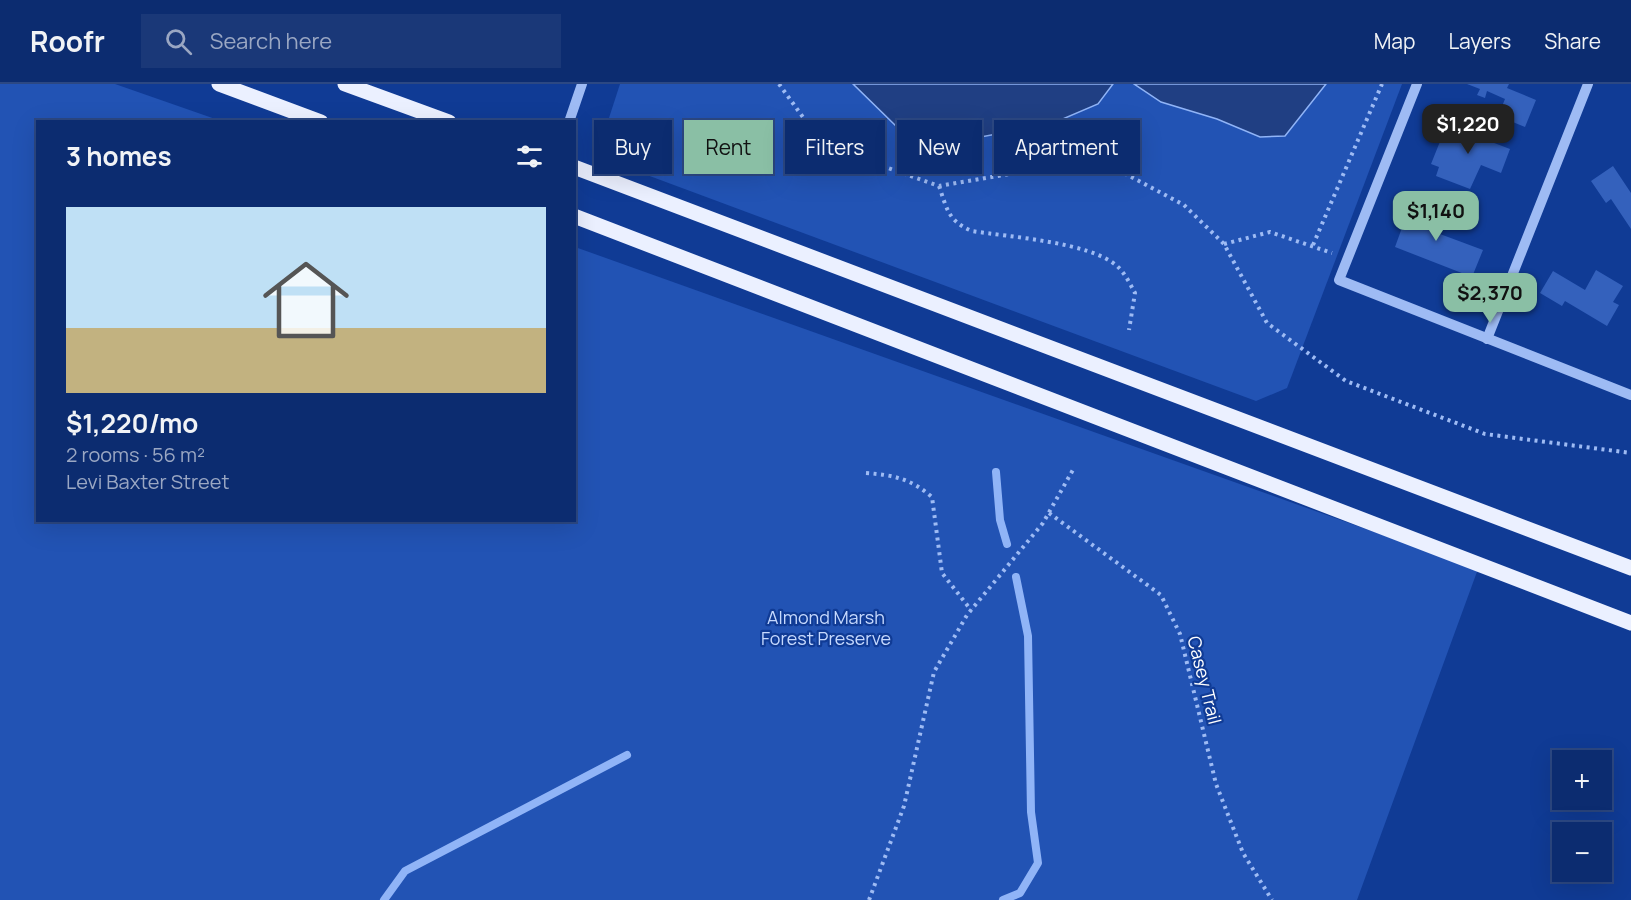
<!DOCTYPE html>
<html lang="en">
<head>
<meta charset="utf-8">
<style>
  :root { --surface:#0c2c70; --page:#1a3878; --text:#f1f3f6; --muted:#9aa7c3; --line:#2c4883; --accent:#8abfa5 }
  body { margin:0; font-family:Manrope,sans-serif; background:var(--page); color:var(--text); height:100vh; display:flex; flex-direction:column; font-size:22px; white-space:nowrap }
  * { box-sizing:border-box; margin:0 }
  p { font-size:20px; color:var(--muted) }
  .icon { flex:none; width:33px; height:33px; fill:none; stroke:currentColor; stroke-width:2; stroke-linecap:round; stroke-linejoin:round }
  .map { position:relative; flex:1; overflow:hidden }
  .panel { position:absolute; left:36px; top:36px; width:540px; height:402px; display:flex; flex-direction:column; background:var(--surface); border-radius:0px; box-shadow:0 6px 24px #0002,0 0 0 2px var(--line) }
  .panel>* { flex:none }
  .banner { position:absolute; left:594px; top:36px; width:570px; height:54px; display:flex; gap:12px }
  .controls { position:absolute; left:1552px; top:666px; display:grid; gap:12px }
  .controls a { display:grid; place-items:center; width:60px; height:60px; border-radius:0px; background:var(--surface); box-shadow:0 6px 24px #0002,0 0 0 2px var(--line); font-size:30px }
  .price { position:absolute; translate:-50% -51px; padding:0 14px; border-radius:12px; background:var(--accent); color:#111; font-size:20px; line-height:39px; filter:drop-shadow(0 2px 3px #0008) }
  .price::after { content:''; position:absolute; left:50%; top:36px; width:18px; height:14px; margin-left:-9px; background:inherit; clip-path:polygon(0 0,100% 0,50% 100%) }
  .price.selected { background:#222; color:#fff }
  ul { padding:0; list-style:none }
  li { display:grid; align-content:center; gap:12px; height:318px; padding:0 30px }
  li span { display:grid; place-items:center; height:186px; border-radius:0px; color:#555 }
  li>.icon { margin-inline-start:auto }
  span .icon { width:108px; height:108px; fill:#fffc; stroke-width:1 }
  li b { font-size:26px }
  h2 { display:flex; justify-content:space-between; align-items:center; height:72px; padding:0 30px; font-size:26px }
  .pill { padding:0 21px; border-radius:0px; background:var(--surface); box-shadow:0 6px 24px #0002,0 0 0 2px var(--line); font-size:21px; line-height:54px }
  .pill.selected { background:var(--accent); color:#111 }
  header { display:flex; align-items:center; gap:36px; box-sizing:border-box; height:84px; padding:0 30px; background:var(--surface); border-bottom:2px solid var(--line) }
  header strong { font-size:28px }
  nav { display:flex; gap:33px; margin-inline-start:auto; font-size:21px }
  .search { width:420px; height:54px; background:var(--page); display:flex; align-items:center; gap:15px; box-sizing:border-box; padding:0 21px; border-radius:0px; color:var(--muted); font-size:22px }
  .map>svg:first-child { display:block }
</style>
</head>
<body>
<header>
<strong>Roofr</strong>
<div class="search"><svg class="icon" aria-label="search" viewBox="0 0 24 24"><circle cx="10" cy="10" r="6"/><path d="M15 15l6 6"/></svg>Search here</div>
<nav><a>Map</a><a>Layers</a><a>Share</a></nav>
</header>
<div class="map">
<svg width="1631" height="816" viewBox="0 0 1631 816">
  <rect width="100%" height="100%" fill="#103b95"/>
  <g fill="#2253b4">
    <path d="M 0,0 L 115,0 L 221,37 L 38,38 L 38,436 L 574,436 L 575,163 L 1478,485 L 1357,816 L 0,816 Z"/>
    <path d="M 620,0 L 1402,0 L 1287,304 L 1256,317 L 647,91 L 620,72 L 608,37 Z"/>
  </g>
  <g fill="#203f83" stroke="#90b4f7" stroke-width="1.5">
    <path d="M 853,0 L 1113,0 L 1098,20 L 1051,40 L 970,55 L 897,43 Z"/>
    <path d="M 1134,0 L 1326,0 L 1285,52 L 1260,53 L 1217,35 L 1161,18 Z"/>
  </g>
  <g fill="none" stroke-linecap="round" stroke-linejoin="round">
    <g stroke="#90b4f7" stroke-width="8">
      <path d="M 996,388 L 1000,436 L 1007,460"/>
      <path d="M 384,816 L 405,787 L 627,671"/>
      <path d="M 1003,816 L 1020,809 L 1038,779 L 1031,728 L 1028,552 L 1016,493"/>
    </g>
  </g>
  <g fill="#3461bc">
    <path d="M 1467,0 L 1509,0 L 1507,4 L 1536,16 L 1525,43 L 1498,32 L 1505,15 L 1487,7 L 1485,14 L 1477,11 L 1480,5 Z"/>
    <path d="M 1459,36 L 1492,49 L 1489,57 L 1510,65 L 1501,89 L 1481,81 L 1470,105 L 1436,92 L 1439,83 L 1431,80 L 1441,55 L 1449,58 Z"/>
    <path d="M 1613,82 L 1631,109 L 1631,145 L 1611,115 L 1606,119 L 1591,97 Z"/>
    <path d="M 1411,119 L 1447,133 L 1440,150 L 1483,166 L 1472,193 L 1395,163 Z"/>
    <path d="M 1596,186 L 1623,202 L 1613,218 L 1619,221 L 1607,242 L 1565,217 L 1562,222 L 1540,209 L 1553,187 L 1585,206 Z"/>
  </g>
  <g fill="none" stroke-linecap="round" stroke-linejoin="round">
    <g stroke="#9ebbf4" stroke-width="4" stroke-dasharray="3 4.5" stroke-linecap="butt">
      <path d="M 779,0 L 805,36 L 833,60 L 863,75 L 939,102 L 1027,87 L 1122,88 L 1184,121 L 1224,160 L 1267,239 L 1346,297 L 1485,350 L 1631,369"/>
      <path d="M 939,102 C 947,125 948,137 972,147 C 1009,153 1090,158 1117,182 C 1125,189 1130,200 1135,209 L 1129,246"/>
      <path d="M 1224,160 L 1270,148 L 1332,169"/>
      <path d="M 1313,161 L 1382,0"/>
      <path d="M 866,389 C 894,391 911,395 932,413 L 942,489 L 971,526"/>
      <path d="M 1049,429 L 1161,511 L 1180,550 L 1216,700 L 1243,769 L 1272,816"/>
      <path d="M 869,816 L 904,722 L 934,588 L 967,531 L 1043,439 L 1074,384"/>
    </g>
    <g stroke="#9ebbf4" stroke-width="10">
      <path d="M 1417,0 L 1339,196 L 1631,311"/>
      <path d="M 569,38 L 582,0"/>
      <path d="M 1487,255 L 1588,0"/>
    </g>
    <g stroke="#ebf0ff" stroke-width="15">
      <path d="M 219,0 L 321,38"/>
      <path d="M 345,0 L 449,38"/>
      <path d="M 574,83 L 1631,484"/>
      <path d="M 574,132 L 1631,539"/>
    </g>
  </g>
  <g text-anchor="middle" dominant-baseline="central" stroke-width="4.5" stroke-linejoin="round" paint-order="stroke">
    <g font-size="18" fill="#c6d9fe" stroke="#103b95">
      <text x="826" y="533">Almond Marsh<tspan x="826" dy="21">Forest Preserve</tspan></text>
    </g>
    <g font-size="18" fill="#fff" stroke="#103b95">
      <text transform="translate(1205 596) rotate(76)">Casey Trail</text>
    </g>
  </g>
</svg>
<div class="controls">
<a>+</a>
<a>−</a>
</div>
<b class="price selected" style="left:1468px;top:71px">$1,220</b>
<b class="price" style="left:1436px;top:158px">$1,140</b>
<b class="price" style="left:1490px;top:240px">$2,370</b>
<div class="banner">
<a class="pill">Buy</a>
<a class="pill selected">Rent</a>
<a class="pill">Filters</a>
<a class="pill">New</a>
<a class="pill">Apartment</a>
</div>
<section class="panel">
<h2>3 homes<svg class="icon" aria-label="filters" viewBox="0 0 24 24"><path d="M4 7h16M4 17h16"/><circle cx="9" cy="7" r="2"/><circle cx="15" cy="17" r="2"/></svg></h2>
<ul>
<li><span style="background:linear-gradient(#bfe0f5 65%,#c2b280 0)"><svg class="icon" aria-label="home" viewBox="0 0 24 24"><path d="M3 11l9-7 9 7M6 9v11h12V9"/></svg></span><div><b>$1,220/mo</b><p>2 rooms · 56 m²</p><p>Levi Baxter Street</p></div></li>
</ul>
</section>
</div>
</body>
</html>
